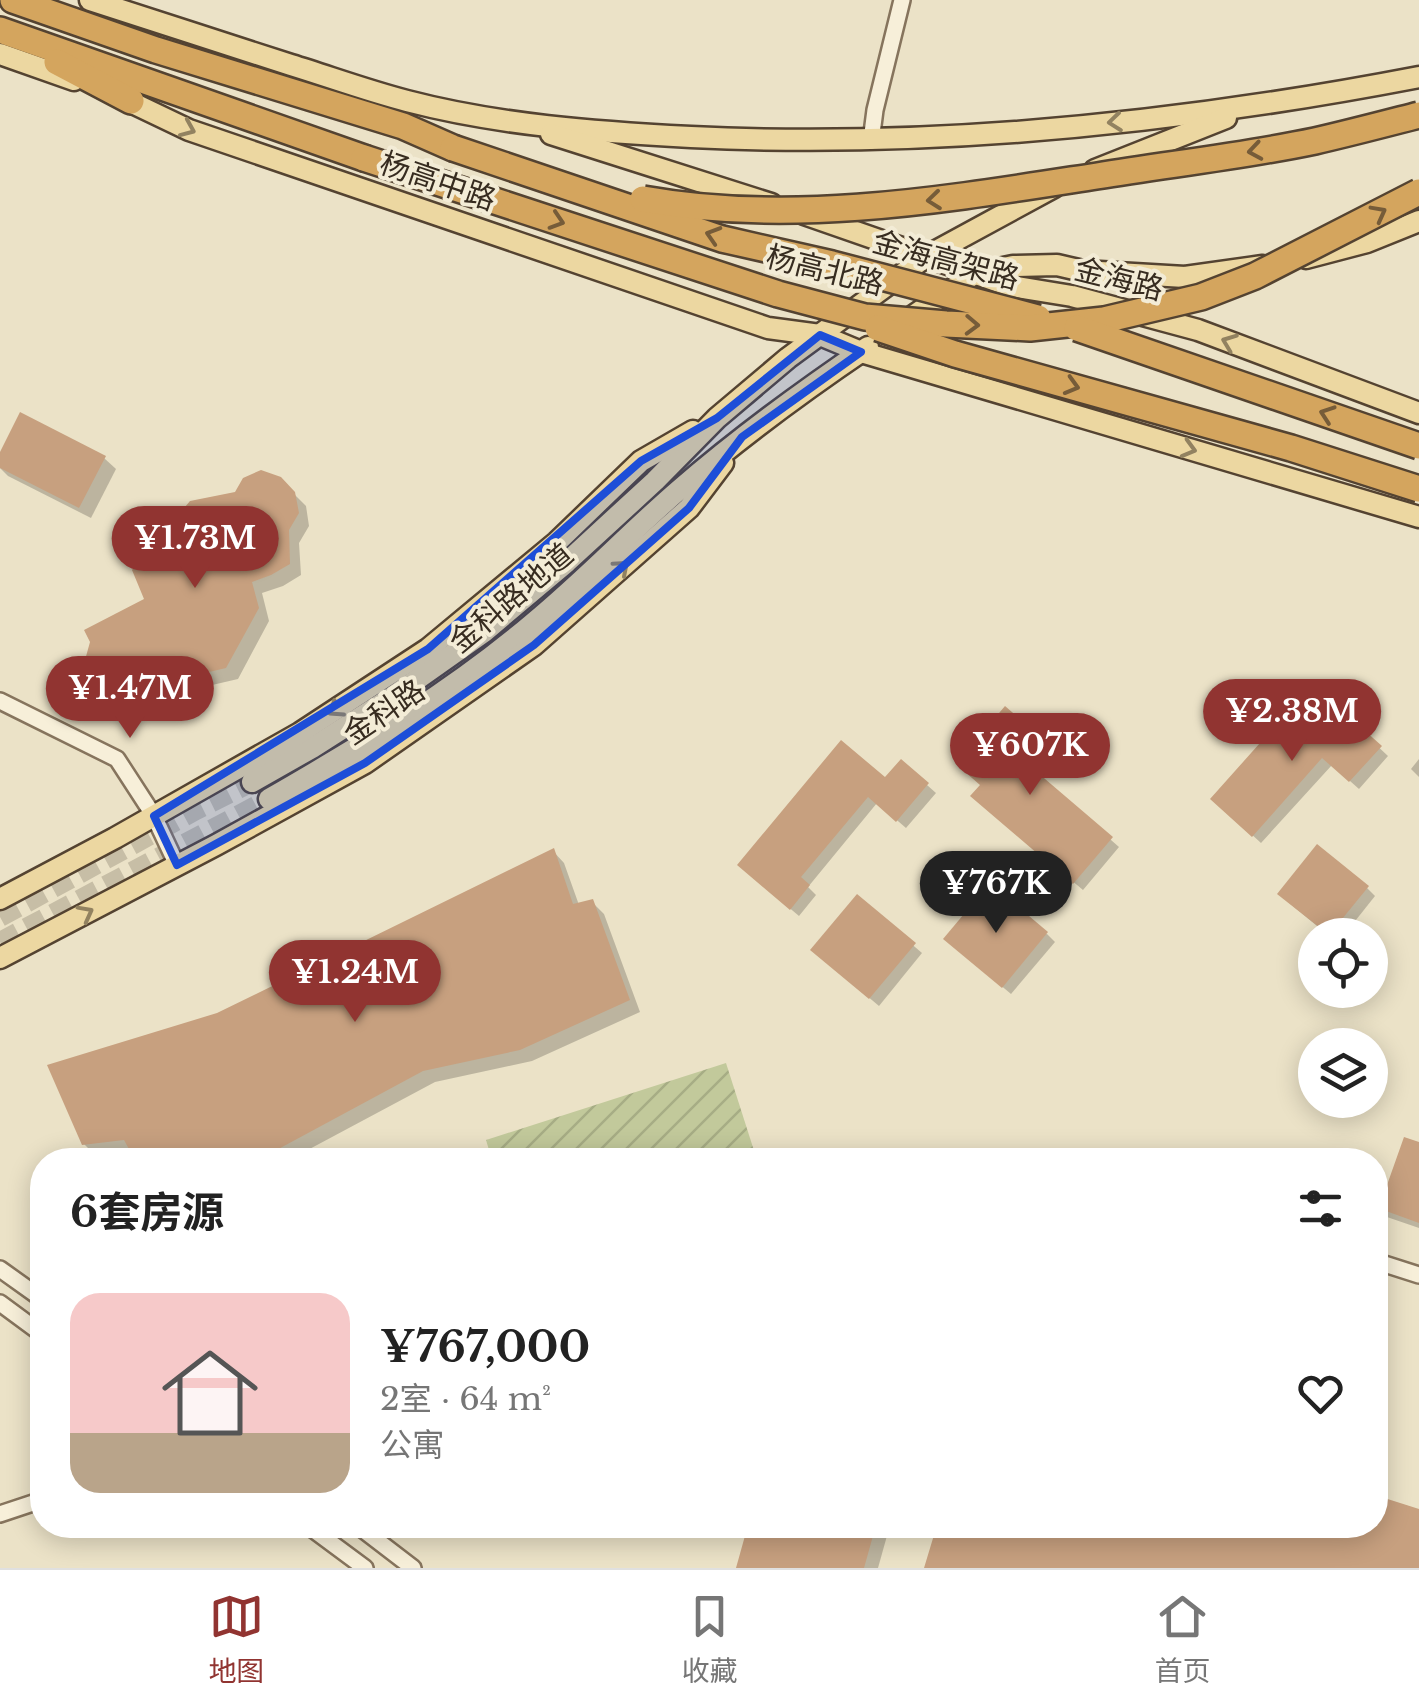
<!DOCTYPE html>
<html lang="zh">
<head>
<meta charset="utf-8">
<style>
  :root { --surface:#fff; --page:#f6f6f6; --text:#222; --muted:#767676; --line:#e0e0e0; --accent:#913431 }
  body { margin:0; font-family:"Libre Baskerville","Noto Sans SC",serif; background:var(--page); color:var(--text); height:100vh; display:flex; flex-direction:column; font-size:38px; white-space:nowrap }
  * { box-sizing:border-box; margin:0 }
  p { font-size:32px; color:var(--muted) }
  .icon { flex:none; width:55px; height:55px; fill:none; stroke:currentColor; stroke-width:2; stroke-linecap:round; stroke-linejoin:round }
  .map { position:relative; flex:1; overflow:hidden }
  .side { position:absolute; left:30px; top:1148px; width:1358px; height:390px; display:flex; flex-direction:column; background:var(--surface); border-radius:40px; box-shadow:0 5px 25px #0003 }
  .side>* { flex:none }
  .fabs { position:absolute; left:1298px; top:918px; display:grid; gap:20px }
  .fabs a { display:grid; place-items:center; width:90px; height:90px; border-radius:50%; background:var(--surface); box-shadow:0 5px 25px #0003; font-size:50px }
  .price { position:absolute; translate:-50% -85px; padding:0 22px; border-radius:35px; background:var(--accent); color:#fff; font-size:32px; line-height:65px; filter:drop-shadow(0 2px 5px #0008) }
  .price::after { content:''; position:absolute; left:50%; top:60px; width:30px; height:22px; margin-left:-15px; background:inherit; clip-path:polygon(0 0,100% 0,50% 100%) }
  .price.on { background:#222; color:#fff }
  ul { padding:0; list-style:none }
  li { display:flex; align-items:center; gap:30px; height:250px; padding:0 40px }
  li+li { border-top:2px solid var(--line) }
  li span { display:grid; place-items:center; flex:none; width:280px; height:200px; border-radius:30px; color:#555 }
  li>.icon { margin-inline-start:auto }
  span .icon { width:120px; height:120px; fill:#fffc; stroke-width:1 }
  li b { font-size:42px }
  h2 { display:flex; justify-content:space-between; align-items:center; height:120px; padding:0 40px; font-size:42px }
  .tabs { display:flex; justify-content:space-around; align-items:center; height:140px; border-top:2px solid var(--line); background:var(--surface); font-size:28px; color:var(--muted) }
  .tabs a { display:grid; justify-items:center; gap:5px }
  .tabs .on { color:var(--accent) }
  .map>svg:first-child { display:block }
</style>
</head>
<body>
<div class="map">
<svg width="1419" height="1568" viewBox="0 0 1419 1568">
  <defs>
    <pattern id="garden-furrows" width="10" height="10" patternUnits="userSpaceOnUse" patternTransform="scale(2.5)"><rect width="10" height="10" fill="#c2c99b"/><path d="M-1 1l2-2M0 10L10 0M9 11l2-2" fill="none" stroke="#a7ad85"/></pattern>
  </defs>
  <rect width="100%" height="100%" fill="#ebe2c7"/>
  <path fill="url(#garden-furrows)" d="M 726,1063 L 757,1160 L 492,1160 L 486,1140 Z"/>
  <g fill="#0003">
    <path d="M 0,458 L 104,458 L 116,469 L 91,518 L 8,476 L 0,468 Z"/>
    <path d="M 280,480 L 306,506 L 309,526 L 299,543 L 301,575 L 283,586 L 262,593 L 269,621 L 238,679 L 182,692 L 172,709 L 152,718 L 129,711 L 96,679 L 147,600 L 236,494 Z"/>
    <path d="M 1338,709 L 1388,756 L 1359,789 L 1332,765 L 1261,843 L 1213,799 L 1318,731 Z"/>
    <path d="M 1005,710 L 1050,749 L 1038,763 L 1044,769 L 1038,776 L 1119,847 L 1083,890 L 981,804 L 983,785 Z"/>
    <path d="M 1419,759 L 1419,777 L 1411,769 Z"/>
    <path d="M 901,762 L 936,793 L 906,828 L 877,803 L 808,887 L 816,895 L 799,916 L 748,873 L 885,781 Z"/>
    <path d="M 553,851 L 564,863 L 579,905 L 592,902 L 604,914 L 640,1012 L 532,1061 L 435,1082 L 289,1160 L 138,1160 L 133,1151 L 96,1156 L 84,1144 L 218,1015 Z"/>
    <path d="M 1367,888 L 1375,896 L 1344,935 L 1328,935 L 1288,902 Z"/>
    <path d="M 858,898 L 922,953 L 879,1006 L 822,958 Z"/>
    <path d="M 1047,934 L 1055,942 L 1011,994 L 955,947 Z"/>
    <path d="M 1419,1145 L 1419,1228 L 1384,1216 L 1375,1207 L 1375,1195 L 1389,1188 Z"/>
    <path d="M 751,1525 L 890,1525 L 878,1568 L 739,1568 Z"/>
  </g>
  <g fill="#c7a07f">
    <path d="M 20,412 L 106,456 L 79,508 L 0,468 L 0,452 Z"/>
    <path d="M 261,470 L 281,477 L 295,492 L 299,513 L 289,530 L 290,564 L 271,575 L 252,582 L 259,608 L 226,668 L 171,681 L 161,698 L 139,707 L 115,700 L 94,681 L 85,660 L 90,642 L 84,630 L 144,599 L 132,570 L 190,501 L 235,492 L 243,478 Z"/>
    <path d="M 1005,706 L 1043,739 L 1031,754 L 1037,759 L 1031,767 L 1113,837 L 1073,884 L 970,796 L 980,785 L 956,764 Z"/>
    <path d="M 1293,706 L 1317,728 L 1337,706 L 1382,746 L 1349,782 L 1322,758 L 1252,837 L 1210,799 Z"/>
    <path d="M 841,740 L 885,777 L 901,759 L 929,783 L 896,822 L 868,797 L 801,877 L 810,885 L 790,910 L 737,865 Z"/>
    <path d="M 1317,844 L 1369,886 L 1329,935 L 1277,894 Z"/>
    <path d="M 554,848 L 573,904 L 593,899 L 630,1000 L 520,1050 L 423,1071 L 258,1160 L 135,1160 L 124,1140 L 82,1145 L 47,1065 L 217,1013 Z"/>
    <path d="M 990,883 L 1048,932 L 1002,988 L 943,939 Z"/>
    <path d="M 857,894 L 916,943 L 869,999 L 810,950 Z"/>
    <path d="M 1404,1137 L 1419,1142 L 1419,1223 L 1375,1207 L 1375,1180 L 1387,1185 Z"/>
    <path d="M 1375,1495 L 1419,1509 L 1419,1568 L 924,1568 L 937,1525 L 1375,1525 Z"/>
    <path d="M 748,1525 L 876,1525 L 864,1568 L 736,1568 Z"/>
  </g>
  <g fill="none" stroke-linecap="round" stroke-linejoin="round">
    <g stroke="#c7bea6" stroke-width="20" stroke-dasharray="20 10" stroke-linecap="butt">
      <path d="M 0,917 L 196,810 L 252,782"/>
      <path d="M 0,942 L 269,799"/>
    </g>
    <g stroke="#86745d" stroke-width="20">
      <g id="minor">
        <path d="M 871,141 L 875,110 L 902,0"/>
        <path d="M 0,701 L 117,759 L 154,816 L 177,865"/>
        <path d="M 1375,1261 L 1419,1275"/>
        <path d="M 0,1269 L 42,1299"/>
        <path d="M 0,1303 L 42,1334"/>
        <path d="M 0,1514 L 42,1500"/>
        <path d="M 307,1525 L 365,1568"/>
        <path d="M 357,1525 L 413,1568"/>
      </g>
    </g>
    <g stroke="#544331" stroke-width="25">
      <g id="major">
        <path d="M 90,0 C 157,22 224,43 291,65 C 330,77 368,91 407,101 C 499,125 596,132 691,137 C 935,149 1180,123 1419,77"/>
        <path d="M 0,54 L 74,80"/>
        <path d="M 120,97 L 189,130 L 768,328 L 820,335 L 861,352 L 1419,517"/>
        <path d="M 551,134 L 771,204"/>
        <path d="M 1095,170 L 1226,118"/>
        <path d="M 804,214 L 1011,286 L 1072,296 L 1198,330 L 1419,413"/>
        <path d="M 1306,258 L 1367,242 L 1419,221"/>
        <path d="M 900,325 L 974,274 L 1013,266 L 1057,265 L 1083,271 L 1185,277 L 1263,266"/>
        <path d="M 252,782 L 312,748 L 392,697 L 484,632 L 567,562 L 655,481 L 717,418 L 788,358 L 927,256 L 1054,187"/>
        <path d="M 269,799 C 361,746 453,691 534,622 C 585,580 630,532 680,489 C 740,437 803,391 868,347"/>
        <path d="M 0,899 L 115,838 L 300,733 L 428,649 L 557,542 L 641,461 L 693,431"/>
        <path d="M 0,958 L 216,845 L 365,763 L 534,645 L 689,508 L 723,463"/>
      </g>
    </g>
    <g stroke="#544331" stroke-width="30">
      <g id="highway">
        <path d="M 13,0 L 156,50 L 403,126 L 453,148"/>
        <path d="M 0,30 L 364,158"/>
        <path d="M 57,62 L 131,101"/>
      </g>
    </g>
    <use href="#minor" stroke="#f7efd9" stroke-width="15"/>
    <use href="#major" stroke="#ecd7a1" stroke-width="20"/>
    <use href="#highway" stroke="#d4a55e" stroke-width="25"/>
    <g stroke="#544331" stroke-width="30" stroke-linecap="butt">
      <g id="highway-bridge">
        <path d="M 453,148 L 722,239 L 832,264 L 1038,318"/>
        <path d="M 364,158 L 778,294 L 865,317 L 946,324 L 1030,328 L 1104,320 L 1201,297 L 1255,276 L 1419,192"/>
        <path d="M 643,199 C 794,226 948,199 1097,176 C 1170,164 1244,156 1315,141 C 1350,133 1384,124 1419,115"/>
        <path d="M 878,328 L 955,354 L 1291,448 L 1419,489"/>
        <path d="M 1077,328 L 1419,446"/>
      </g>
    </g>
    <use href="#highway-bridge" stroke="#d4a55e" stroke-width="25"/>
  </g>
  <defs><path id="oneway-chevron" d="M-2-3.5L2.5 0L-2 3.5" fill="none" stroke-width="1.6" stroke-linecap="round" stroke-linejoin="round" transform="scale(2.5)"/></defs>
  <g stroke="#928260">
    <use href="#oneway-chevron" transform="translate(1115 122) rotate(174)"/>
    <use href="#oneway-chevron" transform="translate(188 129) rotate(23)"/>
    <use href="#oneway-chevron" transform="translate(1229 342) rotate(-159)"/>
    <use href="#oneway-chevron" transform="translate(1189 449) rotate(16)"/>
    <use href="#oneway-chevron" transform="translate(622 567) rotate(-41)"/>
    <use href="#oneway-chevron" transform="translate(335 710) rotate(147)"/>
    <use href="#oneway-chevron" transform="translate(86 913) rotate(-28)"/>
  </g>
  <g stroke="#765c39">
    <use href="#oneway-chevron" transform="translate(1255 151) rotate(171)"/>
    <use href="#oneway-chevron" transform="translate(934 200) rotate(174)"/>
    <use href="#oneway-chevron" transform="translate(1379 213) rotate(-28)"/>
    <use href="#oneway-chevron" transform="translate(557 221) rotate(18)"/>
    <use href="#oneway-chevron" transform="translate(713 235) rotate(-163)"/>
    <use href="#oneway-chevron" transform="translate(972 325) rotate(2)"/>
    <use href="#oneway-chevron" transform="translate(1072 386) rotate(16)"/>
    <use href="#oneway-chevron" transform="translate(1327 414) rotate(-161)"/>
  </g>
  <path fill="#1d4ed8" fill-opacity="0.2" stroke="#1d4ed8" stroke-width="8" stroke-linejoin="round" d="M 820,335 L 861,352 L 742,437 L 689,508 L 534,645 L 365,763 L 177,865 L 154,816 L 428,649 L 641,461 L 717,418 Z"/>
  <g text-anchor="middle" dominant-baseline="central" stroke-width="8" stroke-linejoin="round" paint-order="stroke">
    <g font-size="30" fill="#372c20" stroke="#f3ecd6">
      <text transform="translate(438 181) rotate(19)">杨高中路</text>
      <text transform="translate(946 260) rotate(15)">金海高架路</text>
      <text transform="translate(825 270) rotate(14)">杨高北路</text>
      <text transform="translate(1119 279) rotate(14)">金海路</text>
      <text transform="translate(511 598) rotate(-40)">金科路地道</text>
      <text transform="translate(384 712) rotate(-34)">金科路</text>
    </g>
  </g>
</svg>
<div class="fabs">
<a><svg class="icon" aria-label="locate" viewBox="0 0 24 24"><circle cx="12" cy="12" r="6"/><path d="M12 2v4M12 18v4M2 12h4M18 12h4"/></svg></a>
<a><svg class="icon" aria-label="layers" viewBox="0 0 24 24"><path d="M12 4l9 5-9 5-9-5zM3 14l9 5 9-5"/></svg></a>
</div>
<b class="price" style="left:195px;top:591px">¥1.73M</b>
<b class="price" style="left:130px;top:741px">¥1.47M</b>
<b class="price" style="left:1292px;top:764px">¥2.38M</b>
<b class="price" style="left:1030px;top:798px">¥607K</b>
<b class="price on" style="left:996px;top:936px">¥767K</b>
<b class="price" style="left:355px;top:1025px">¥1.24M</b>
<section class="side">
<h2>6套房源<svg class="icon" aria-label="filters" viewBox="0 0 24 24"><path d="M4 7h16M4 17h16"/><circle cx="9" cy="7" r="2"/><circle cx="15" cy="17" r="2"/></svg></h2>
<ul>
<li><span style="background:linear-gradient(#f6c9c9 70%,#b9a48a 0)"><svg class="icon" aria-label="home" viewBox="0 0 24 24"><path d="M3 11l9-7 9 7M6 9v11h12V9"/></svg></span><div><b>¥767,000</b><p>2室 · 64 m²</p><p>公寓</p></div><svg class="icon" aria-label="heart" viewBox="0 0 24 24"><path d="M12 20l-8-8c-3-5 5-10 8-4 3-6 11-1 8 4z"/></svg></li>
</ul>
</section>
</div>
<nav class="tabs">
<a class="on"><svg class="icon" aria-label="map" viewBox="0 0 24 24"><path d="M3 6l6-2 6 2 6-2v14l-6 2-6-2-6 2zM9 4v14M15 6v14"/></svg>地图</a>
<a><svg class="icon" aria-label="saved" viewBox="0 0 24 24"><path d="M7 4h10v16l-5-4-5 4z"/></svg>收藏</a>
<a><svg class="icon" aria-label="home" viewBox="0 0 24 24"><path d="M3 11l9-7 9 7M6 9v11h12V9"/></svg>首页</a>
</nav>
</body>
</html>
